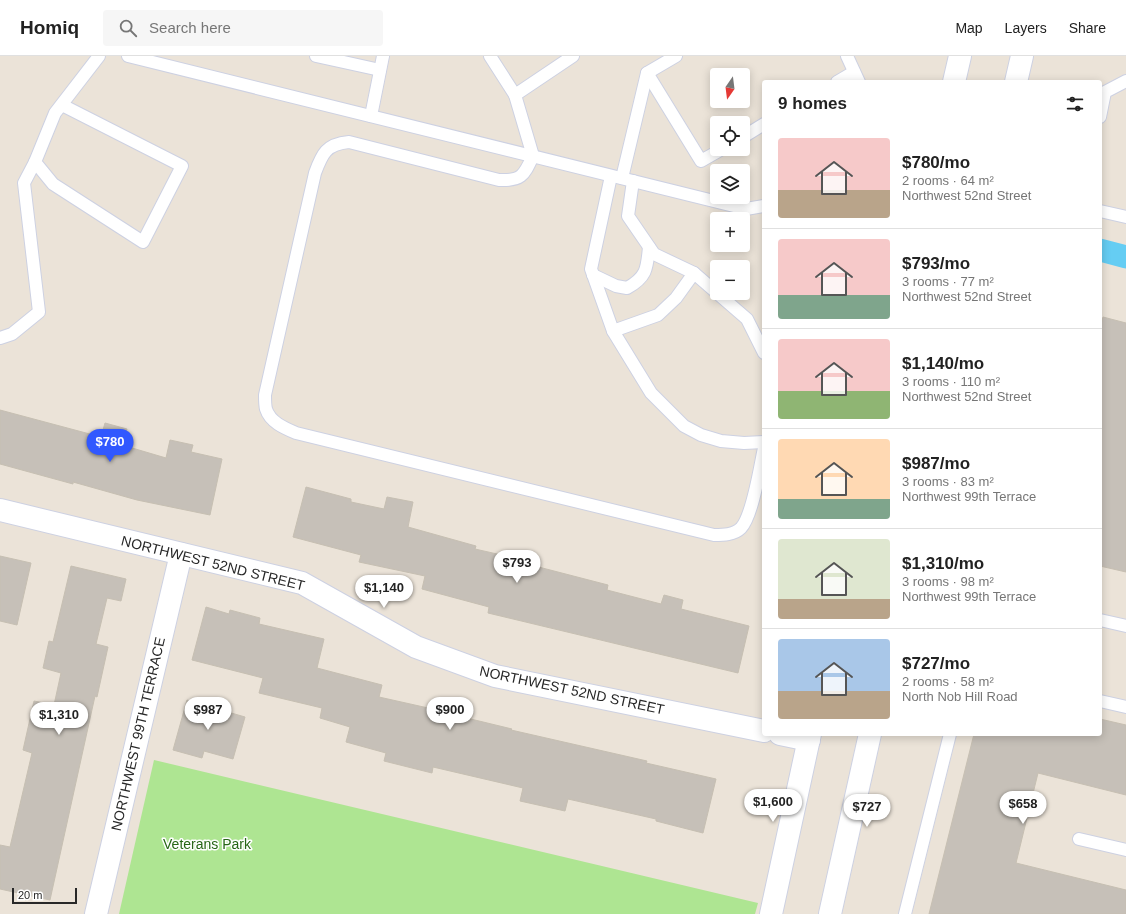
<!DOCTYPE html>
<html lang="en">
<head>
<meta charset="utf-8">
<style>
  :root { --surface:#fff; --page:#f6f6f6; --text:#222; --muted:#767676; --line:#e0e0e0; --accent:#3158ff }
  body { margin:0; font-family:Arial,sans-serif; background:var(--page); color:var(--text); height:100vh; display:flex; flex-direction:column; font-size:15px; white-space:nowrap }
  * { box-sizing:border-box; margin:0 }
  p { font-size:13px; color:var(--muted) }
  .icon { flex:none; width:22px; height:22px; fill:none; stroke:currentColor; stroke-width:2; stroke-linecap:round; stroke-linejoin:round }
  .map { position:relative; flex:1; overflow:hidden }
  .side { position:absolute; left:762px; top:24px; width:340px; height:656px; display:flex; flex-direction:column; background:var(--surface); border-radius:4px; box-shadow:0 2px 10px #0003 }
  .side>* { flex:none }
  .needle { width:26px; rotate:194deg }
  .tools { position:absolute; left:710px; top:12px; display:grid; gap:8px }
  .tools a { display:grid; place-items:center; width:40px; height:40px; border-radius:4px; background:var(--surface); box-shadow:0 2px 10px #0003; font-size:20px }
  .scale { position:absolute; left:12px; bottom:10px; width:65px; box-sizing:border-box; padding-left:4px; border:2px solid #282828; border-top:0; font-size:11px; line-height:14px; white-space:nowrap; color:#282828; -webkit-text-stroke:3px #fff; paint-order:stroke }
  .price { position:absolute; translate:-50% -34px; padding:0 9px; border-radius:14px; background:#fff; color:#222; font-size:13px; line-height:26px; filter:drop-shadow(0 1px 2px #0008) }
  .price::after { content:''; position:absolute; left:50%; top:24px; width:12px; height:9px; margin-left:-6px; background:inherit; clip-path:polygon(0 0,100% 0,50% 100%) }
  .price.active { background:var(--accent); color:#fff }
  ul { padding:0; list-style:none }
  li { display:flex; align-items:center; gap:12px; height:100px; padding:0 16px }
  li+li { border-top:1px solid var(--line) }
  li span { display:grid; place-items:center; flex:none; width:112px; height:80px; border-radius:4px; color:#555 }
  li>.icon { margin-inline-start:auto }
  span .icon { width:48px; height:48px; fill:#fffc; stroke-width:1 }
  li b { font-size:17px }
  h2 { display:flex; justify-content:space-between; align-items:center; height:48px; padding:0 16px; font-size:17px }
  header { display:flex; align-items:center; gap:24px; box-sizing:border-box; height:56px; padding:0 20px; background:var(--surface); border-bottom:1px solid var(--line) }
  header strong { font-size:19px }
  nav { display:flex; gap:22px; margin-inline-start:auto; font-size:14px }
  .search { width:280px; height:36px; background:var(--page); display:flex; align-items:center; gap:10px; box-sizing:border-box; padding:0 14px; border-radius:4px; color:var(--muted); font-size:15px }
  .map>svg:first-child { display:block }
</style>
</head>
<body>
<header>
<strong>Homiq</strong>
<div class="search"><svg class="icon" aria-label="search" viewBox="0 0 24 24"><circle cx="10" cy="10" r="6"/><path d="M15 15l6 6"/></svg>Search here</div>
<nav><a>Map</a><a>Layers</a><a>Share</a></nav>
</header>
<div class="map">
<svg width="1126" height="858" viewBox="0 0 1126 858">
  <rect width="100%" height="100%" fill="#ebe3d8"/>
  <path fill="#aee592" d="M 154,704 L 758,847 L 755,858 L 119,858 Z"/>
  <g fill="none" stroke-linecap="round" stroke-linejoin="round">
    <path stroke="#65cdf3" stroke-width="23" d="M 1100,194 L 1126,201"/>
  </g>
  <g fill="#c6c0b8" stroke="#c6bfb2">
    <path d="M 1103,261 L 1126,267 L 1126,516 L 1100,510 L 1100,272 Z"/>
    <path d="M 0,354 L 101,381 L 105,367 L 127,373 L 122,389 L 166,402 L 170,384 L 193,389 L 191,396 L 222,403 L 210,459 L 137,444 L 73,426 L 73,428 L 0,408 Z"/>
    <path d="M 306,431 L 351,443 L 351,446 L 384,453 L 387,441 L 413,446 L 408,471 L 476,490 L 475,493 L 528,505 L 527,508 L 608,529 L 607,534 L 661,548 L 664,539 L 683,544 L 681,553 L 749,570 L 738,617 L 488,557 L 489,551 L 422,533 L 425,520 L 359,506 L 361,499 L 293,481 Z"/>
    <path d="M 0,500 L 31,507 L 17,569 L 0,565 Z"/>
    <path d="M 71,510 L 126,523 L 121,545 L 107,542 L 96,588 L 108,591 L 97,641 L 95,640 L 50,844 L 0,833 L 0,789 L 10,791 L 32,697 L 23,694 L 34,645 L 54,649 L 61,617 L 43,612 L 49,585 L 53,586 Z"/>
    <path d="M 206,551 L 229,558 L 230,554 L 260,562 L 259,568 L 324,583 L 317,612 L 382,629 L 379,641 L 446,656 L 446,657 L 512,673 L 511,674 L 647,705 L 646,707 L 716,723 L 703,777 L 656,765 L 656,763 L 568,743 L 565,755 L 520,745 L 523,732 L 433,711 L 432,717 L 384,705 L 386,697 L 346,686 L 350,671 L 320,662 L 322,652 L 259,637 L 263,622 L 192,604 Z"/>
    <path d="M 187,644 L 245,661 L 233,703 L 204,695 L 202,702 L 173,694 Z"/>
    <path d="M 1100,663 L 1126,669 L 1126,739 L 1038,717 L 1016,807 L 1126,834 L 1126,858 L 929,858 L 974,678 L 1100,678 Z"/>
  </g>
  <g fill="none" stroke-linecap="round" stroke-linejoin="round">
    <g stroke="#cdd1e2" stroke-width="14">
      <g id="service">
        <path d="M 128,0 L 746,153 L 764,150"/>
        <path d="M 316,0 L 380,14"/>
        <path d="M 490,0 L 515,39"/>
        <path d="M 573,0 L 515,39 L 533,100 C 524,119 522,125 499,124 L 349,86 C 326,88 322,98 315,117 L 265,339 C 265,343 265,349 266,353 C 270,366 284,372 296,377 L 714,479 C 723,479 734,479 741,472 C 753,459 760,410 764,392"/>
        <path d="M 847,0 L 859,26"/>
        <path d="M 647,17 L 701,105 L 722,93"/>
        <path d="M 837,26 L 854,16"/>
        <path d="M 62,49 L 182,110 L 143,186 L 53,128 L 35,106 L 55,57 L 99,0"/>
        <path d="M 371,60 L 383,0"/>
        <path d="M 1100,61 L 1105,36 L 1126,25"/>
        <path d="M 743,81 L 764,68"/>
        <path d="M 611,120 L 591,213 L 613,275 L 651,337 L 684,370 L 701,379 L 721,385 L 744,387 L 764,386"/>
        <path d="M 622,122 L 647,17 L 676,0"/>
        <path d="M 633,125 L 628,160 L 654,198 L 694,217 L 747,263 L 764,297"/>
        <path d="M 1100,155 L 1126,161"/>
        <path d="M 593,219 L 616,230 L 627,232 C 647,221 647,212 649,191"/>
        <path d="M 613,275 L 658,259 L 676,242 L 694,217"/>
        <path d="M 0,282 L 12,278 L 39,256 L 24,127 L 35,106"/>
        <path d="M 1100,564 L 1126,570"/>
        <path d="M 1100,645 L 1126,651"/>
        <path d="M 1079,783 L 1126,794"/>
        <path d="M 905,858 L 950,678"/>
      </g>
    </g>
    <g stroke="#cdd1e2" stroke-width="24">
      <g id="minor">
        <path d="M 0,454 L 302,527 L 416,591 L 495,620 L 764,675"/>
        <path d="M 780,678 L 809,684"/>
        <path d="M 96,858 L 181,498"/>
      </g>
    </g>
    <g stroke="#cdd1e2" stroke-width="24">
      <g id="secondary">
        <path d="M 954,26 L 960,0"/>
        <path d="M 1016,26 L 1022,0"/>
        <path d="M 771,858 L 810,678"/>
        <path d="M 830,858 L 870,678"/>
      </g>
    </g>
    <use href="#service" stroke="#fff" stroke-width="12"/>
    <use href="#minor" stroke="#fff" stroke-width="22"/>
    <use href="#secondary" stroke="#fff" stroke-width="22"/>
  </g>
  <g text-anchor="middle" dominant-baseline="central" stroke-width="3" stroke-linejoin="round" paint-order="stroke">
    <g font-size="14" fill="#282828" stroke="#fff">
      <text transform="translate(213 507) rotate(14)">NORTHWEST 52ND STREET</text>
      <text transform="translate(572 634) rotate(12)">NORTHWEST 52ND STREET</text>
      <text transform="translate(138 678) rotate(-77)">NORTHWEST 99TH TERRACE</text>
    </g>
    <g font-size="14" fill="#276616" stroke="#fff">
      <text x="207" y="788">Veterans Park</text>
    </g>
  </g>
</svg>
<div class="tools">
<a><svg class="needle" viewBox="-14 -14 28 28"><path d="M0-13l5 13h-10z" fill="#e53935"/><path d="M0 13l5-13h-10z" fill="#767676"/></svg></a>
<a><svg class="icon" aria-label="locate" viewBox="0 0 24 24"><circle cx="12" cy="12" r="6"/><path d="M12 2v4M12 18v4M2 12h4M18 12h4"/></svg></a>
<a><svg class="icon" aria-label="layers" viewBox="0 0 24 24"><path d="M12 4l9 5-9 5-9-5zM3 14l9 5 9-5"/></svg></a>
<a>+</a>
<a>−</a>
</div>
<div class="scale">20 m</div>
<b class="price active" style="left:110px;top:407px">$780</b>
<b class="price" style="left:517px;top:528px">$793</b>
<b class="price" style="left:384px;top:553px">$1,140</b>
<b class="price" style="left:208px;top:675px">$987</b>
<b class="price" style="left:450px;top:675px">$900</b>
<b class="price" style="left:59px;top:680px">$1,310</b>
<b class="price" style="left:773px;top:767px">$1,600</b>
<b class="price" style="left:1023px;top:769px">$658</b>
<b class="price" style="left:867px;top:772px">$727</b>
<section class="side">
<h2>9 homes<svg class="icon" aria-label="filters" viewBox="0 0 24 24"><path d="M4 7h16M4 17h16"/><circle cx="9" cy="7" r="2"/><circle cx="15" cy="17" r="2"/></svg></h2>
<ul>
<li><span style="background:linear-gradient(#f6c9c9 65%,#b9a48a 0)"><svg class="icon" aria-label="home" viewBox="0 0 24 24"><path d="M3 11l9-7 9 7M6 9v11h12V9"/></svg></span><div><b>$780/mo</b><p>2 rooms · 64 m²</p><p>Northwest 52nd Street</p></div></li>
<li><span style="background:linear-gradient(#f6c9c9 70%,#7fa58c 0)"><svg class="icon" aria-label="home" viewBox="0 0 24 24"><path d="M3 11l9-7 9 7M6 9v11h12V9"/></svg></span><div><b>$793/mo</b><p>3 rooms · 77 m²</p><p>Northwest 52nd Street</p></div></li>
<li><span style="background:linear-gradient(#f6c9c9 65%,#8fb573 0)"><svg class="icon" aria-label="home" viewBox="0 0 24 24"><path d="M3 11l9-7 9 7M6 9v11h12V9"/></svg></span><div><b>$1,140/mo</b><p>3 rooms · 110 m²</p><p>Northwest 52nd Street</p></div></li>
<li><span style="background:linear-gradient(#ffd9b3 75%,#7fa58c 0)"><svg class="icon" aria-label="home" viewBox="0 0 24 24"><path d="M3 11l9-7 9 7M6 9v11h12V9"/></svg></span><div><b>$987/mo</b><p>3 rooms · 83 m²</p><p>Northwest 99th Terrace</p></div></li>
<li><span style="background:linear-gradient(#dfe7d0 75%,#b9a48a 0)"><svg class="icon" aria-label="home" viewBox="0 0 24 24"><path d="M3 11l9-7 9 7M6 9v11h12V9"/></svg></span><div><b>$1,310/mo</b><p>3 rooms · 98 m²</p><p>Northwest 99th Terrace</p></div></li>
<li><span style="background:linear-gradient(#a9c7e8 65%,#b9a48a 0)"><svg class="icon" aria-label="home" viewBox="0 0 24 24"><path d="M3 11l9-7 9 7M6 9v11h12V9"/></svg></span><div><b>$727/mo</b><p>2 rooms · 58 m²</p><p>North Nob Hill Road</p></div></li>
</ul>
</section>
</div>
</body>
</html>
